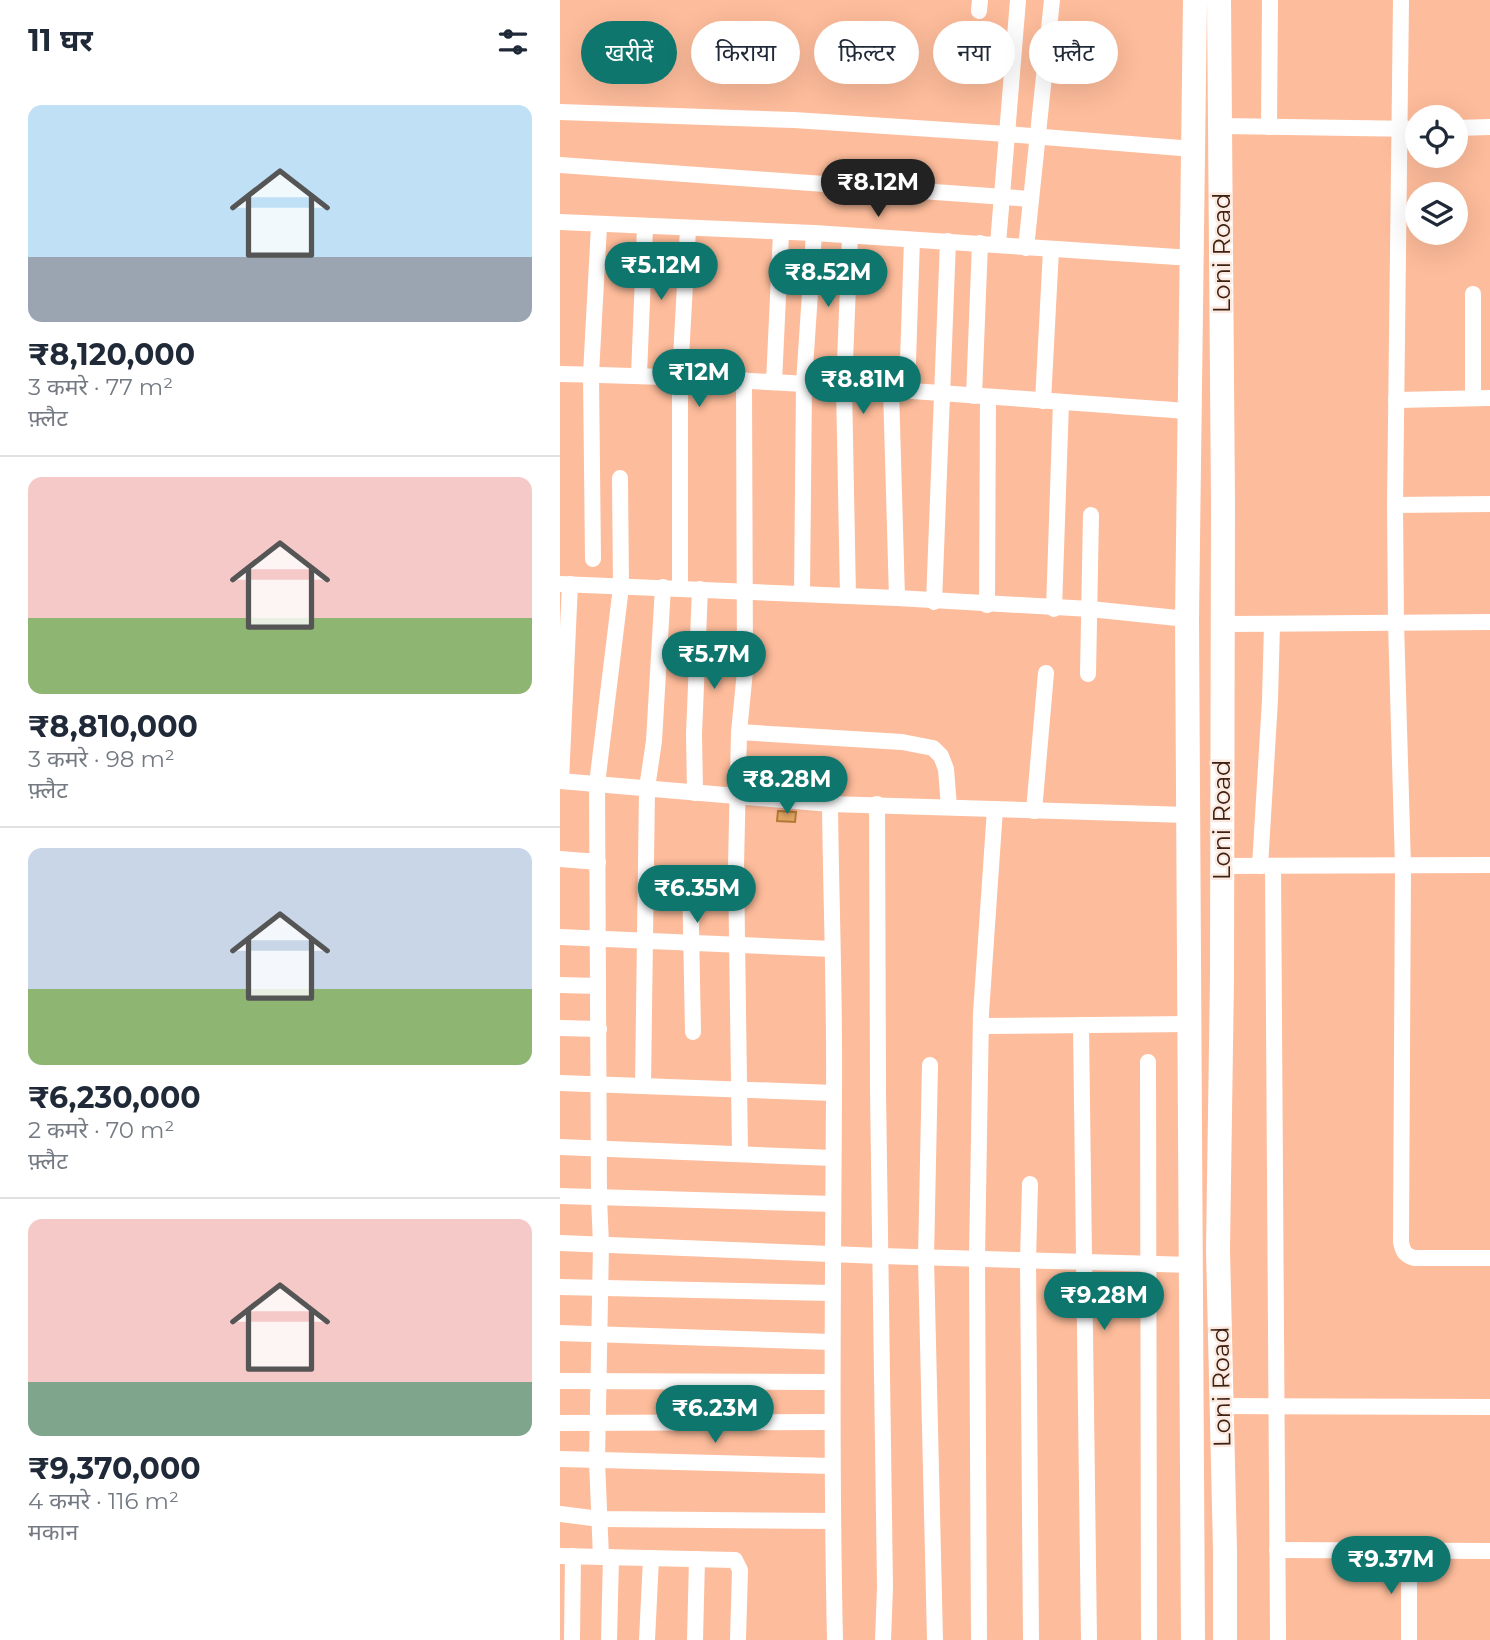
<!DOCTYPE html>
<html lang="hi">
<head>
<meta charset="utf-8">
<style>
  :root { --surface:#fff; --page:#f6f6f7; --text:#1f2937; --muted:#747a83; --line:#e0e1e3; --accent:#0f766e }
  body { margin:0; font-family:Montserrat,"Noto Sans Devanagari",sans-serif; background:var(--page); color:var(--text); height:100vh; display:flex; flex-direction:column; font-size:26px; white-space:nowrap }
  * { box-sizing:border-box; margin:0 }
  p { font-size:23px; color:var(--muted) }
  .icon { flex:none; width:38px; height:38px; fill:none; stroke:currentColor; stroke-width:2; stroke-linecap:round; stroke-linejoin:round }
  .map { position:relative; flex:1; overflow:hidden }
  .drawer { display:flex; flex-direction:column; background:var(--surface); width:560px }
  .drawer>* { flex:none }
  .hud { position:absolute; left:21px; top:21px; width:665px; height:63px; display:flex; gap:14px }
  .controls { position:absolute; left:845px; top:105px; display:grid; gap:14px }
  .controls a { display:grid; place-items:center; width:63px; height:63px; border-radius:50%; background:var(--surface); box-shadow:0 7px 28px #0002; font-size:35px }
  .price { position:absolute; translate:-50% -60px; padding:0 16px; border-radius:24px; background:var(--accent); color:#fff; font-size:23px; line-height:46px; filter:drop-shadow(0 2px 4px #0008) }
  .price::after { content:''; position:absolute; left:50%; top:42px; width:21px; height:16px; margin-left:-10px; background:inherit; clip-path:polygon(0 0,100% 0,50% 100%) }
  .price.current { background:#222; color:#fff }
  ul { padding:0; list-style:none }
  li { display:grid; align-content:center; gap:14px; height:371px; padding:0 28px }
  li+li { border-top:2px solid var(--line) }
  li span { display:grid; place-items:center; height:217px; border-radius:14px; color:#555 }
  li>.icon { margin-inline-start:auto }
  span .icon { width:126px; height:126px; fill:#fffc; stroke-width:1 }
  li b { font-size:30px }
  h2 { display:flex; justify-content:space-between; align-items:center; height:84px; padding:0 28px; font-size:30px }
  .chip { padding:0 24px; border-radius:32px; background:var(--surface); box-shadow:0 7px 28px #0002; font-size:24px; line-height:63px }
  .chip.current { background:var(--accent); color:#fff }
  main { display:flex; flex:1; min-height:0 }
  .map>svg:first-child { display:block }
</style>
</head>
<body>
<main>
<section class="drawer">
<h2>11 घर<svg class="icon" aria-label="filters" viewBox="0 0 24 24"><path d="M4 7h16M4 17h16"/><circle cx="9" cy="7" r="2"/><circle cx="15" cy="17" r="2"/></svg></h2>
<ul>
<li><span style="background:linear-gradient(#bfe0f5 70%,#9aa5b1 0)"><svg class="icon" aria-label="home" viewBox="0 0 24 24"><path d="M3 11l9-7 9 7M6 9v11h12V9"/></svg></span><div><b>₹8,120,000</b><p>3 कमरे · 77 m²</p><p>फ़्लैट</p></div></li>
<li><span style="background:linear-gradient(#f6c9c9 65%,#8fb573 0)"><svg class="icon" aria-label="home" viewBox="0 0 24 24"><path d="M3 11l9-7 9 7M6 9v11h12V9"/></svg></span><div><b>₹8,810,000</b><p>3 कमरे · 98 m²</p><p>फ़्लैट</p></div></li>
<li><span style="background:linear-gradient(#c9d6e8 65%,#8fb573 0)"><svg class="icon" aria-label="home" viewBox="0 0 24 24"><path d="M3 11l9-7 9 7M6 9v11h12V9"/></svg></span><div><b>₹6,230,000</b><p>2 कमरे · 70 m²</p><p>फ़्लैट</p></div></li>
<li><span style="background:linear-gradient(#f6c9c9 75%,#7fa58c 0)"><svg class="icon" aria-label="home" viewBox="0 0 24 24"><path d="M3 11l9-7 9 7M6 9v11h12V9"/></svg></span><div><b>₹9,370,000</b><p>4 कमरे · 116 m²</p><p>मकान</p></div></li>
</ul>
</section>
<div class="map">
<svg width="930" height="1640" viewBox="0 0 930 1640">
  <rect width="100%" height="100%" fill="#fdbc9b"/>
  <path fill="#e4a865" stroke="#b47a37" stroke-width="2" d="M 218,811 L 236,812 L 235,822 L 217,821 Z"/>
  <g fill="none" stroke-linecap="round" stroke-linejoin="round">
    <g stroke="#fff" stroke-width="16">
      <path d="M 841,0 L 835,505 L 836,623 L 843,866 L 841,1242 C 843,1252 845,1255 854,1258 L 930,1258"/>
      <path d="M 419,11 L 420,0"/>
      <path d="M 0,112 L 234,120 L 447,134 L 633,149"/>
      <path d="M 661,126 L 858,129"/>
      <path d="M 709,127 L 710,0"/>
      <path d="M 896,128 L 930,127"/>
      <path d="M 0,165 L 471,199"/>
      <path d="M 0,222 L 254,233 L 632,258"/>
      <path d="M 438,244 L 458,0"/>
      <path d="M 466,248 L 492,0"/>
      <path d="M 0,374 C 210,378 419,396 628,411"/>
      <path d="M 79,375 L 85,227"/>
      <path d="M 214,382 L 221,233"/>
      <path d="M 331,389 L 337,598"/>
      <path d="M 347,391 L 352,240"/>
      <path d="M 414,396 L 420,243"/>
      <path d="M 913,398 L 913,294"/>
      <path d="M 836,400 L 930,398"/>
      <path d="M 483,401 L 491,250"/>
      <path d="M 835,505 L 930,504"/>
      <path d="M 33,559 L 31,374 L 39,226"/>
      <path d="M 0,584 L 337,598 L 530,609 L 627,619"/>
      <path d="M 120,588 L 120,376 L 128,229"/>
      <path d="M 242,594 L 244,383 L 254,233"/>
      <path d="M 288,596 L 284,386 L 290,236"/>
      <path d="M 374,602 L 388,241"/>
      <path d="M 427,605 L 428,397"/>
      <path d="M 494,609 L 501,402"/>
      <path d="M 663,624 L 930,622"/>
      <path d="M 528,674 L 531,515"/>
      <path d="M 179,732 L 342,742 L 373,748 L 381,756 L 386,769 L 389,807"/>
      <path d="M 0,781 L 270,804 L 627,815"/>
      <path d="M 1,781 L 10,584"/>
      <path d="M 135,793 L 134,734 L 140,589"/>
      <path d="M 270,804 C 271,901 275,998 274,1095 C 273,1277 271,1458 275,1640"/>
      <path d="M 317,804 L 318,1091 L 325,1587 L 323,1640"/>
      <path d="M 474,811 L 486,673"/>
      <path d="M 0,859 L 38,862"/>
      <path d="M 661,866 L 930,865"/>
      <path d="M 700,866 L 710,700 L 712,624"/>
      <path d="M 713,867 L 718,1640"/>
      <path d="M 130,876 L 133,1032"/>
      <path d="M 0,937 L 272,949"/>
      <path d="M 0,985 L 38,986"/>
      <path d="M 521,1025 L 529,1640"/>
      <path d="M 421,1026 L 630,1024"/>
      <path d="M 0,1028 L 39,1029"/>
      <path d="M 588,1062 L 589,1640"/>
      <path d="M 370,1065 L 366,1258 L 375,1640"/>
      <path d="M 0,1083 L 274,1093"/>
      <path d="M 83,1085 L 87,788 L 94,741 L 103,587"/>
      <path d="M 0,1147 L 273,1158"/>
      <path d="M 180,1154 L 176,866 L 179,732 L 185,671 L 184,380"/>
      <path d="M 470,1184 L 468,1260 L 471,1640"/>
      <path d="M 0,1196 L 273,1204"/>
      <path d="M 0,1243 L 320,1256 L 632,1265"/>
      <path d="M 0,1287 L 271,1293"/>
      <path d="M 0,1333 L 272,1342"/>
      <path d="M 0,1381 L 272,1382"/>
      <path d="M 662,1406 L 930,1407"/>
      <path d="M 0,1423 L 272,1422"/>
      <path d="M 0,1459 L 272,1466"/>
      <path d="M 0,1514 L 40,1519 L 272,1521"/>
      <path d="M 717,1550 L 930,1551"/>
      <path d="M 849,1552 L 849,1640"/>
      <path d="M 0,1556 L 175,1560 L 180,1570 L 178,1640"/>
      <path d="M 41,1557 L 37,1461 L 41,1244 L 39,1198 L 37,784 L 61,587 L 60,478"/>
      <path d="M 12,1640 L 13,1556"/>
      <path d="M 49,1640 L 51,1557"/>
      <path d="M 87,1640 L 91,1558"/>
      <path d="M 135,1640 L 137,1559"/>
      <path d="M 419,1640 L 417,1259 L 421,1013 L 435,809"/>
    </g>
    <g stroke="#fff" stroke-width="24">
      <path d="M 659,0 L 663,503 L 662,978 L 658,1250 L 665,1550 L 665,1640"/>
      <path d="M 633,1640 L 627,619 L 635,0"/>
    </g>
  </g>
  <g text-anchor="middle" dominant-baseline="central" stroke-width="5" stroke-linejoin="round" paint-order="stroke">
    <g font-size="24" fill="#402111" stroke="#fbeae1">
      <text transform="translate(661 253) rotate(-90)">Loni Road</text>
      <text transform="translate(661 820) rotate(-90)">Loni Road</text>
      <text transform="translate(661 1387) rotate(-91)">Loni Road</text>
    </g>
  </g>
</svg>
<div class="controls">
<a><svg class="icon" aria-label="locate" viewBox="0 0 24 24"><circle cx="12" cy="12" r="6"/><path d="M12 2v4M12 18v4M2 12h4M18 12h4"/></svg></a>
<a><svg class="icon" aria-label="layers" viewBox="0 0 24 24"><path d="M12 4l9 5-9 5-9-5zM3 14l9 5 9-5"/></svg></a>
</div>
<b class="price current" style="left:318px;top:219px">₹8.12M</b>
<b class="price" style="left:101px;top:302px">₹5.12M</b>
<b class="price" style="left:268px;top:309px">₹8.52M</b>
<b class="price" style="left:139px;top:409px">₹12M</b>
<b class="price" style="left:303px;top:416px">₹8.81M</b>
<b class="price" style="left:154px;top:691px">₹5.7M</b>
<b class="price" style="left:227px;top:816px">₹8.28M</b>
<b class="price" style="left:137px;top:925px">₹6.35M</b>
<b class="price" style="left:544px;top:1332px">₹9.28M</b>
<b class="price" style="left:155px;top:1445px">₹6.23M</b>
<b class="price" style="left:831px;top:1596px">₹9.37M</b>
<div class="hud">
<a class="chip current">खरीदें</a>
<a class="chip">किराया</a>
<a class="chip">फ़िल्टर</a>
<a class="chip">नया</a>
<a class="chip">फ़्लैट</a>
</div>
</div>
</main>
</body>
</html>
